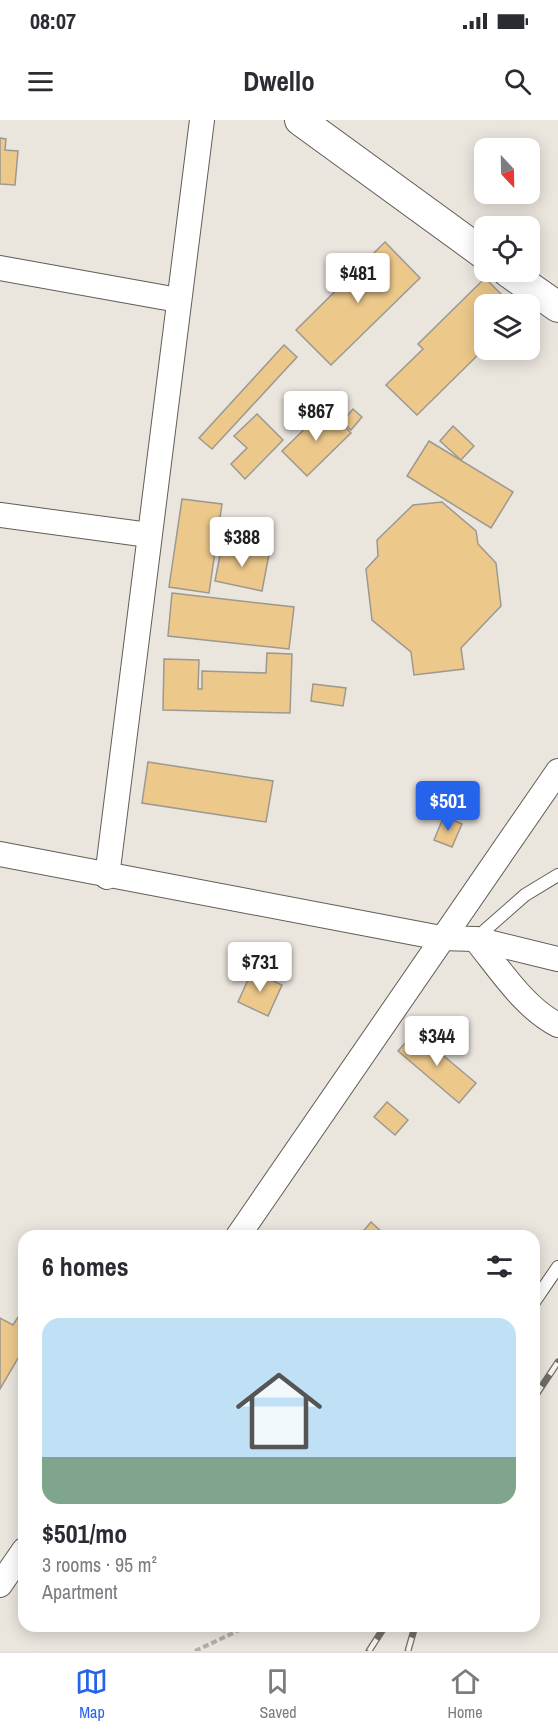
<!DOCTYPE html>
<html lang="en">
<head>
<meta charset="utf-8">
<style>
  :root { --surface:#fff; --page:#f7f7f7; --text:#2b2b33; --muted:#7c7c81; --line:#e1e1e2; --accent:#2563eb }
  body { margin:0; font-family:"Archivo Narrow",sans-serif; background:var(--page); color:var(--text); height:100vh; display:flex; flex-direction:column; font-size:22px; white-space:nowrap }
  * { box-sizing:border-box; margin:0 }
  p { font-size:20px; color:var(--muted) }
  .icon { flex:none; width:33px; height:33px; fill:none; stroke:currentColor; stroke-width:2; stroke-linecap:round; stroke-linejoin:round }
  .map { position:relative; flex:1; overflow:hidden }
  .details { position:absolute; left:18px; top:1110px; width:522px; height:402px; display:flex; flex-direction:column; background:var(--surface); border-radius:18px; box-shadow:0 3px 15px #0003 }
  .details>* { flex:none }
  .needle { width:39px; rotate:158deg }
  .buttons { position:absolute; left:474px; top:18px; display:grid; gap:12px }
  .buttons a { display:grid; place-items:center; width:66px; height:66px; border-radius:12px; background:var(--surface); box-shadow:0 3px 15px #0003; font-size:30px }
  .price { position:absolute; translate:-50% -51px; padding:0 14px; border-radius:6px; background:#fff; color:#222; font-size:20px; line-height:39px; filter:drop-shadow(0 2px 3px #0008) }
  .price::after { content:''; position:absolute; left:50%; top:36px; width:18px; height:14px; margin-left:-9px; background:inherit; clip-path:polygon(0 0,100% 0,50% 100%) }
  .price.current { background:var(--accent); color:#fff }
  ul { padding:0; list-style:none }
  li { display:grid; align-content:center; gap:12px; height:318px; padding:0 24px }
  li span { display:grid; place-items:center; height:186px; border-radius:18px; color:#555 }
  li>.icon { margin-inline-start:auto }
  span .icon { width:108px; height:108px; fill:#fffc; stroke-width:1 }
  li b { font-size:26px }
  h2 { display:flex; justify-content:space-between; align-items:center; height:72px; padding:0 24px; font-size:26px }
  .status { display:flex; justify-content:space-between; align-items:center; height:42px; padding:0 30px; background:var(--surface); direction:ltr }
  .status svg { height:16px; fill:currentColor }
  header { display:flex; justify-content:space-between; align-items:center; height:78px; padding:0 24px; background:var(--surface); font-size:27px; font-weight:700 }
  .menu { display:flex; justify-content:space-around; align-items:center; height:84px; border-top:2px solid var(--line); background:var(--surface); font-size:16px; color:var(--muted) }
  .menu a { display:grid; justify-items:center; gap:3px }
  .menu .current { color:var(--accent) }
  .map>svg:first-child { display:block }
</style>
</head>
<body>
<div class="status"><b>08:07</b><svg viewBox="0 0 49 12"><path d="M0 12V9h3v3zM5 12V6h3v6zM10 12V3h3v9zM15 12V0h3v12zM26 1h20v11H26zM47 4h2v5h-2z"/></svg></div>
<header><svg class="icon" aria-label="menu" viewBox="0 0 24 24"><path d="M4 6h16M4 12h16M4 18h16"/></svg>Dwello<svg class="icon" aria-label="search" viewBox="0 0 24 24"><circle cx="10" cy="10" r="6"/><path d="M15 15l6 6"/></svg></header>
<div class="map">
<svg width="558" height="1531" viewBox="0 0 558 1531">
  <rect width="100%" height="100%" fill="#eae5dd"/>
  <g fill="#ecc88b" stroke="#9d9891" stroke-width="1.5">
    <path d="M 0,18 L 6,19 L 5,30 L 18,31 L 15,65 L 0,64 Z"/>
    <path d="M 385,122 L 420,158 L 331,245 L 296,210 Z"/>
    <path d="M 485,158 L 511,184 L 484,184 L 484,229 L 417,295 L 386,265 L 423,229 L 418,224 Z"/>
    <path d="M 284,225 L 297,237 L 212,329 L 199,318 Z"/>
    <path d="M 326,288 L 351,313 L 307,356 L 282,331 Z"/>
    <path d="M 353,289 L 362,297 L 351,310 L 342,302 Z"/>
    <path d="M 257,294 L 283,320 L 245,359 L 231,344 L 247,328 L 234,316 Z"/>
    <path d="M 453,306 L 474,326 L 461,340 L 440,321 Z"/>
    <path d="M 429,321 L 513,372 L 491,408 L 407,356 Z"/>
    <path d="M 182,379 L 222,384 L 209,473 L 169,467 Z"/>
    <path d="M 442,382 L 476,411 L 478,424 L 496,443 L 501,486 L 461,528 L 464,549 L 414,555 L 411,532 L 372,500 L 366,449 L 378,436 L 377,420 L 413,385 Z"/>
    <path d="M 222,425 L 269,434 L 262,471 L 215,461 Z"/>
    <path d="M 172,473 L 294,487 L 289,529 L 168,516 Z"/>
    <path d="M 267,533 L 292,534 L 290,593 L 163,590 L 164,539 L 199,540 L 198,569 L 202,569 L 202,551 L 266,553 Z"/>
    <path d="M 313,564 L 346,568 L 343,586 L 311,581 Z"/>
    <path d="M 148,642 L 273,661 L 266,702 L 142,683 Z"/>
    <path d="M 444,696 L 462,704 L 452,727 L 434,720 Z"/>
    <path d="M 252,851 L 282,865 L 268,896 L 238,882 Z"/>
    <path d="M 415,912 L 476,963 L 459,983 L 398,931 Z"/>
    <path d="M 387,982 L 408,1000 L 395,1015 L 374,997 Z"/>
    <path d="M 371,1102 L 386,1116 L 359,1116 Z"/>
    <path d="M 20,1194 L 24,1196 L 24,1228 L 0,1269 L 0,1198 L 13,1205 Z"/>
  </g>
  <g fill="none" stroke-linecap="round" stroke-linejoin="round">
    <g stroke="#625d56" stroke-width="14">
      <g id="service">
        <path d="M 475,819 L 525,775 L 558,755"/>
        <path d="M 534,1182 L 558,1147"/>
      </g>
    </g>
    <g stroke="#625d56" stroke-width="26">
      <g id="minor">
        <path d="M 0,148 L 178,180"/>
        <path d="M 0,395 L 149,415"/>
        <path d="M 0,734 L 441,818 L 475,819 L 558,839"/>
        <path d="M 107,757 L 202,0"/>
        <path d="M 475,819 C 499,848 524,888 558,905"/>
        <path d="M 238,1116 L 558,651"/>
        <path d="M 0,1465 L 24,1430"/>
      </g>
    </g>
    <g stroke="#625d56" stroke-width="32">
      <g id="tertiary">
        <path d="M 300,0 L 484,134"/>
        <path d="M 508,152 L 558,187"/>
      </g>
    </g>
    <path stroke="#b3afa8" stroke-width="4" stroke-dasharray="6 3" stroke-linecap="butt" d="M 195,1531 L 248,1506"/>
    <use href="#service" stroke="#fff" stroke-width="12"/>
    <use href="#minor" stroke="#fff" stroke-width="24"/>
    <use href="#tertiary" stroke="#fff" stroke-width="30"/>
    <g stroke="#706e68" stroke-width="7">
      <g id="rail">
        <path d="M 534,1278 L 558,1242"/>
        <path d="M 369,1531 L 385,1506"/>
        <path d="M 408,1531 L 415,1506"/>
      </g>
    </g>
    <use href="#rail" stroke="#f8f3ea" stroke-width="4.5" stroke-dasharray="14" stroke-linecap="butt"/>
  </g>
</svg>
<div class="buttons">
<a><svg class="needle" viewBox="-14 -14 28 28"><path d="M0-13l5 13h-10z" fill="#e53935"/><path d="M0 13l5-13h-10z" fill="#7c7c81"/></svg></a>
<a><svg class="icon" aria-label="locate" viewBox="0 0 24 24"><circle cx="12" cy="12" r="6"/><path d="M12 2v4M12 18v4M2 12h4M18 12h4"/></svg></a>
<a><svg class="icon" aria-label="layers" viewBox="0 0 24 24"><path d="M12 4l9 5-9 5-9-5zM3 14l9 5 9-5"/></svg></a>
</div>
<b class="price" style="left:358px;top:184px">$481</b>
<b class="price" style="left:316px;top:322px">$867</b>
<b class="price" style="left:242px;top:448px">$388</b>
<b class="price current" style="left:448px;top:712px">$501</b>
<b class="price" style="left:260px;top:873px">$731</b>
<b class="price" style="left:437px;top:947px">$344</b>
<section class="details">
<h2>6 homes<svg class="icon" aria-label="filters" viewBox="0 0 24 24"><path d="M4 7h16M4 17h16"/><circle cx="9" cy="7" r="2"/><circle cx="15" cy="17" r="2"/></svg></h2>
<ul>
<li><span style="background:linear-gradient(#bfe0f5 75%,#7fa58c 0)"><svg class="icon" aria-label="home" viewBox="0 0 24 24"><path d="M3 11l9-7 9 7M6 9v11h12V9"/></svg></span><div><b>$501/mo</b><p>3 rooms · 95 m²</p><p>Apartment</p></div></li>
</ul>
</section>
</div>
<nav class="menu">
<a class="current"><svg class="icon" aria-label="map" viewBox="0 0 24 24"><path d="M3 6l6-2 6 2 6-2v14l-6 2-6-2-6 2zM9 4v14M15 6v14"/></svg>Map</a>
<a><svg class="icon" aria-label="saved" viewBox="0 0 24 24"><path d="M7 4h10v16l-5-4-5 4z"/></svg>Saved</a>
<a><svg class="icon" aria-label="home" viewBox="0 0 24 24"><path d="M3 11l9-7 9 7M6 9v11h12V9"/></svg>Home</a>
</nav>
</body>
</html>
